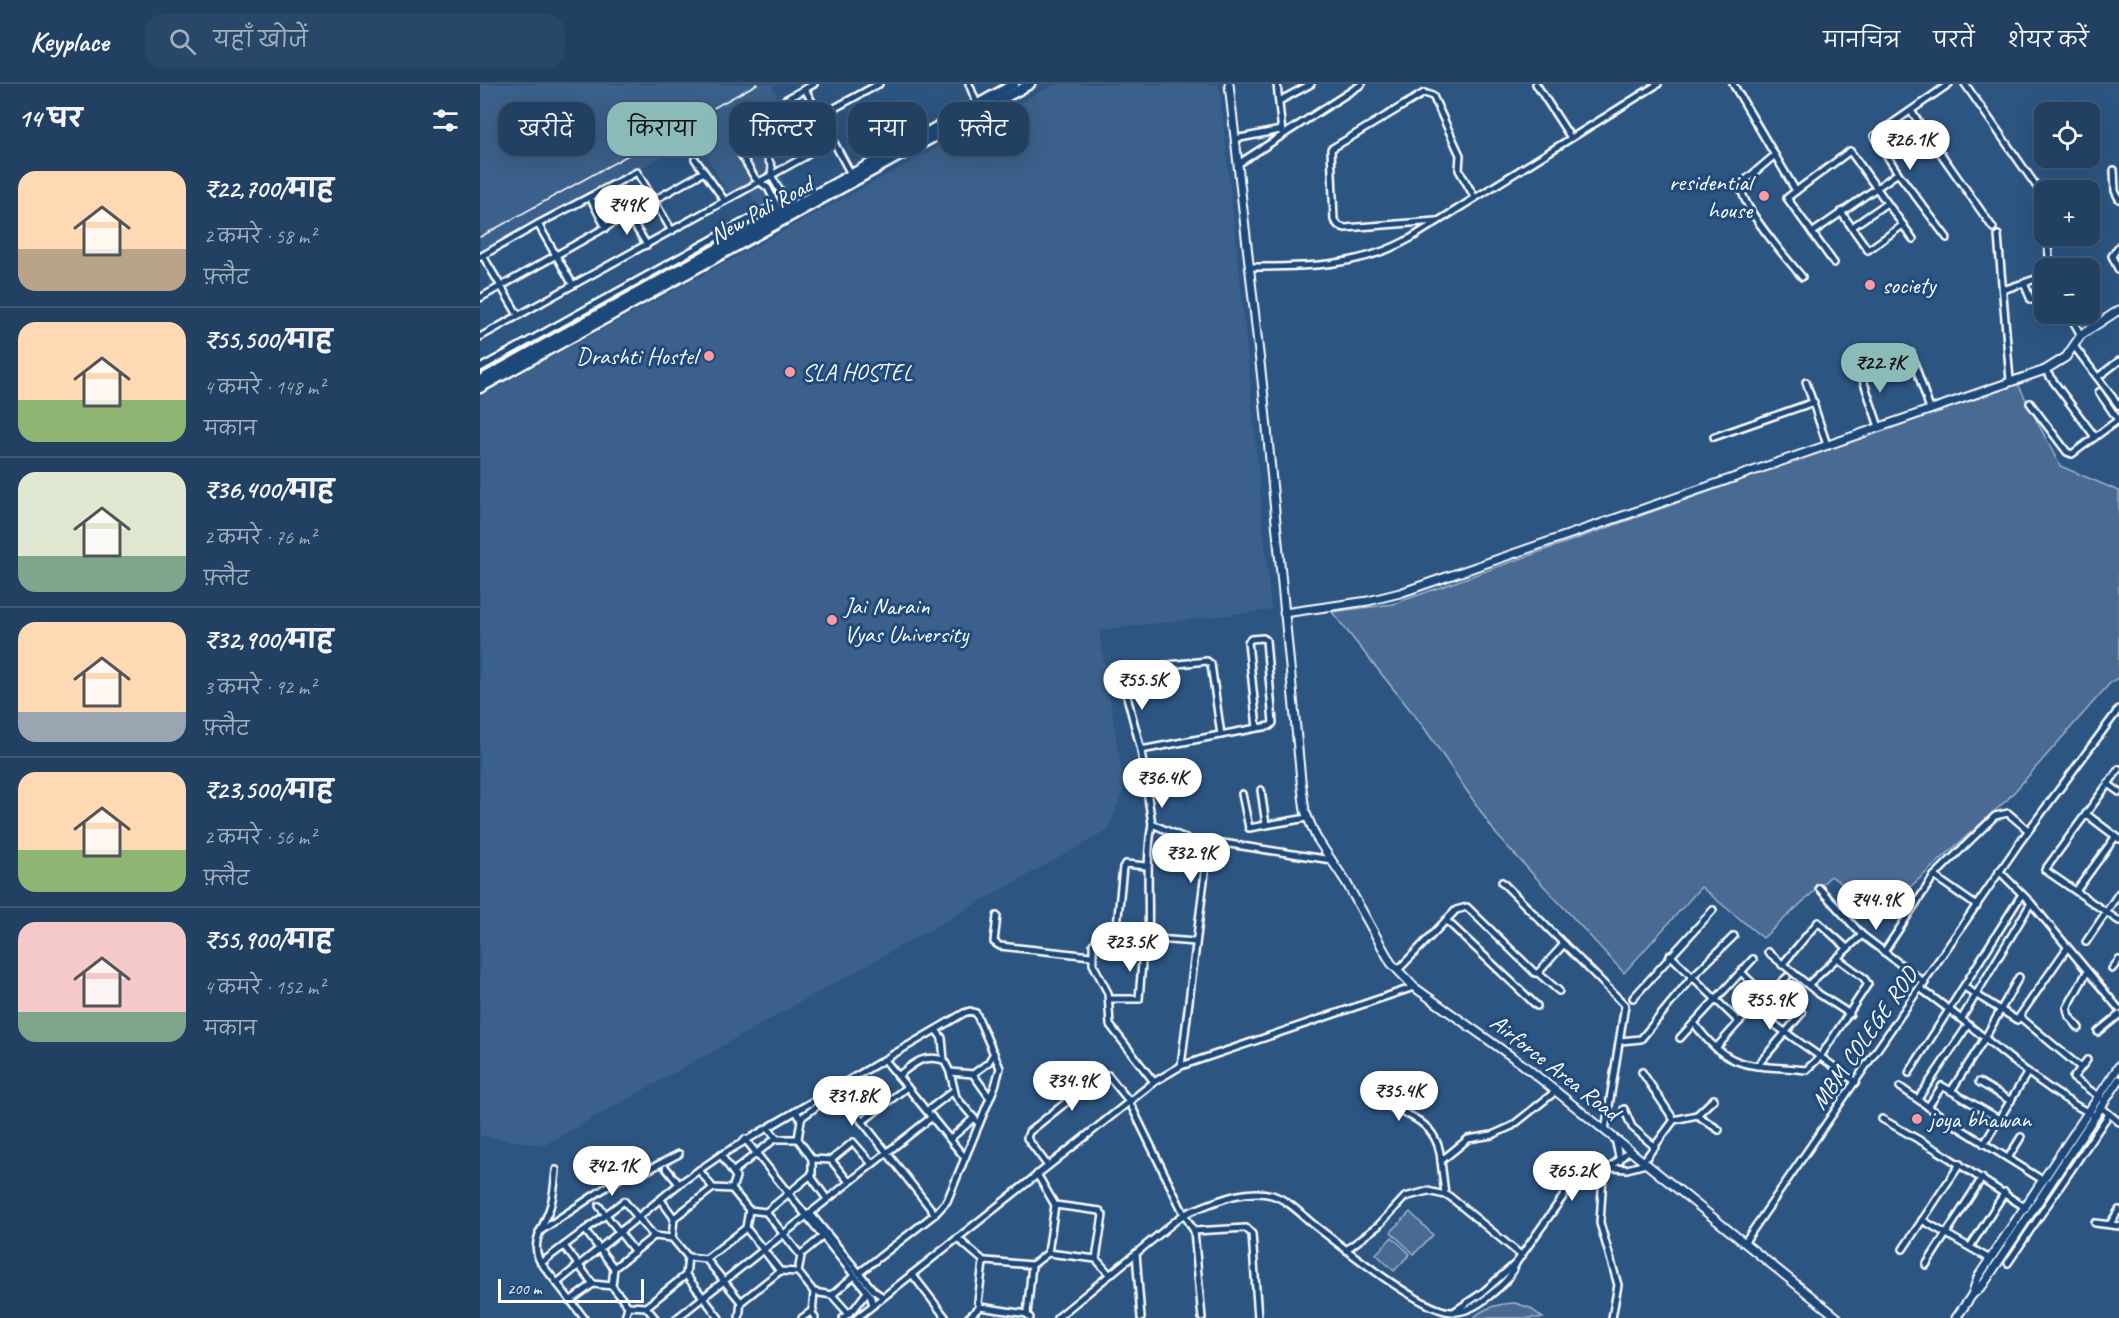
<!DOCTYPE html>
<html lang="hi">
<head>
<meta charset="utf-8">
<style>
  :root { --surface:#214062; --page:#294768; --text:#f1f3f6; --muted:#a2afbe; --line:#3e5977; --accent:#8bbbb9 }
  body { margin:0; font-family:Caveat,"Playpen Sans Deva",sans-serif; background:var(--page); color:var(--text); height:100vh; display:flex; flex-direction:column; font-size:22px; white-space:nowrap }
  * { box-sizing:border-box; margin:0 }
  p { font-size:20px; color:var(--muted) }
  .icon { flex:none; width:33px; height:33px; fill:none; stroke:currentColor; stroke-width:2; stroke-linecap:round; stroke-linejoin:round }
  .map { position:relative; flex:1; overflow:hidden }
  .details { display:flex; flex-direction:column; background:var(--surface); width:480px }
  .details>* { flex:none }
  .guide { position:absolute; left:18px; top:18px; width:570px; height:54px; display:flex; gap:12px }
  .buttons { position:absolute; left:1554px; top:18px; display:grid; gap:12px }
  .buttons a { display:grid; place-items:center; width:66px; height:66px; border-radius:12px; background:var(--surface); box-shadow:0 6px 24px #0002,0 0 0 2px var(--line); font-size:30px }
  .scale { position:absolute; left:18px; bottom:15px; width:146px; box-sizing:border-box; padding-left:6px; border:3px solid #fff; border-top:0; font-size:16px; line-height:21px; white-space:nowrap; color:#fff; -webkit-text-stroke:4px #1f4a7a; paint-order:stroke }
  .price { position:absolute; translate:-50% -51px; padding:0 14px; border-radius:21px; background:#fff; color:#222; font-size:20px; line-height:39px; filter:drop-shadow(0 2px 3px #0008) }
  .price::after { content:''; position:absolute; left:50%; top:36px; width:18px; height:14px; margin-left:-9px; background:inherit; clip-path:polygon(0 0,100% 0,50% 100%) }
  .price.selected { background:var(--accent); color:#111 }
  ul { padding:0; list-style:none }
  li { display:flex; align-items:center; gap:18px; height:150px; padding:0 18px }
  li+li { border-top:2px solid var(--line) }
  li span { display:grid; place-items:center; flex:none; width:168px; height:120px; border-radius:18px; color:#555 }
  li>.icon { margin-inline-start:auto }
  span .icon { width:72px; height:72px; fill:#fffc; stroke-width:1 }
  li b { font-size:26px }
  h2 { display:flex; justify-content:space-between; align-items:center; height:72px; padding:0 18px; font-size:26px }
  .pill { padding:0 21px; border-radius:18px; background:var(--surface); box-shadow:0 6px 24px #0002,0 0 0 2px var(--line); font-size:21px; line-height:54px }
  .pill.selected { background:var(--accent); color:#111 }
  header { display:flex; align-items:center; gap:36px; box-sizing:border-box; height:84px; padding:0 30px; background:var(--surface); border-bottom:2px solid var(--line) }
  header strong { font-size:28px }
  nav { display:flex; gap:33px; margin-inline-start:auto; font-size:21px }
  .search { width:420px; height:54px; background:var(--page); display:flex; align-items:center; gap:15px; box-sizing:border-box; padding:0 21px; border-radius:18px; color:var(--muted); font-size:22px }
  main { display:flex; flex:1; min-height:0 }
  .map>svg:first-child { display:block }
</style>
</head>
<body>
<header>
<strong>Keyplace</strong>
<div class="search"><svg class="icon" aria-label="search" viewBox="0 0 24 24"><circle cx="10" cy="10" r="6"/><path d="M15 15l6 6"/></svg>यहाँ खोजें</div>
<nav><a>मानचित्र</a><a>परतें</a><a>शेयर करें</a></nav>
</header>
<main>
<section class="details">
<h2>14 घर<svg class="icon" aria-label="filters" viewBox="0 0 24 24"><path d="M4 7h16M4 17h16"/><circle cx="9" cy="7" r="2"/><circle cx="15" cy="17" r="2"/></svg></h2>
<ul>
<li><span style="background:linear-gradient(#ffd9b3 65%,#b9a48a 0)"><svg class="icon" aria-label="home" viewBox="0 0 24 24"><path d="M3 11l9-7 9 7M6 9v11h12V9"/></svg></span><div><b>₹22,700/माह</b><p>2 कमरे · 58 m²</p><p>फ़्लैट</p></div></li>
<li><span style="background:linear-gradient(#ffd9b3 65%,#8fb573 0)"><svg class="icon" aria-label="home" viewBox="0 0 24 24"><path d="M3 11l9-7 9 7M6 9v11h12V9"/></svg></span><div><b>₹55,500/माह</b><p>4 कमरे · 148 m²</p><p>मकान</p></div></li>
<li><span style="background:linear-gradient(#dfe7d0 70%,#7fa58c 0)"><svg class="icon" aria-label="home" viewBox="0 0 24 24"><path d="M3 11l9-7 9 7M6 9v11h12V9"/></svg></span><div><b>₹36,400/माह</b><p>2 कमरे · 76 m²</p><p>फ़्लैट</p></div></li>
<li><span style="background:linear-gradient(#ffd9b3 75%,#9aa5b1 0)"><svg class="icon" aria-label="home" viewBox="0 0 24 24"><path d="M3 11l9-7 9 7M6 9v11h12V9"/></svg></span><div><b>₹32,900/माह</b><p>3 कमरे · 92 m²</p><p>फ़्लैट</p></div></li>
<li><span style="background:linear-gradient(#ffd9b3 65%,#8fb573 0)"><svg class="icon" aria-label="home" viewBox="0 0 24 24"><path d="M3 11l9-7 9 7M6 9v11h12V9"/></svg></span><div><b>₹23,500/माह</b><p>2 कमरे · 56 m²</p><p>फ़्लैट</p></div></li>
<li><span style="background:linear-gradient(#f6c9c9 75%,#7fa58c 0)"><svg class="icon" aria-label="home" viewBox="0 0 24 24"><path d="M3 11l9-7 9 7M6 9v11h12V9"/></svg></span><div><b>₹55,900/माह</b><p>4 कमरे · 152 m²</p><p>मकान</p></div></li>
</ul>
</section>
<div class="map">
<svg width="1639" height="1234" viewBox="0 0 1639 1234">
  <rect width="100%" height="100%" fill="#2c5582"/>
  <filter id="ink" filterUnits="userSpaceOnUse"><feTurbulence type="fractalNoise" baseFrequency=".0167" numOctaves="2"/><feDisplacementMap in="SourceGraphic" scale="12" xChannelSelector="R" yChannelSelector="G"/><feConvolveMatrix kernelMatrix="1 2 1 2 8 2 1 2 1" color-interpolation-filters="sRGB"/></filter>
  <g filter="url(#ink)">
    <g fill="#3b618b">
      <path d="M 0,0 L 296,0 L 292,3 L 315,47 L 286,64 L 312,115 L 283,132 L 266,101 L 248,110 L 217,54 L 0,169 Z"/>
      <path d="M 574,0 L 739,0 L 762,213 L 791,526 L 619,546 L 644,703 L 628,746 L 65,1061 L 0,1052 L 0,312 Z"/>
    </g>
    <g fill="#486b92" stroke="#a4b5c8" stroke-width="1.5">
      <path d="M 1537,298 L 1580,382 L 1639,407 L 1639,593 L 1631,598 L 1528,715 L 1401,829 L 1351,792 L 1283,854 L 1221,803 L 1144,889 L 1016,750 L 943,642 L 852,528 L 913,520 Z"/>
      <path d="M 930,1128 L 953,1151 L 934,1170 L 911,1148 Z"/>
      <path d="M 912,1153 L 930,1170 L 914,1187 L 896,1170 Z"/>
      <path d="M 1035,1219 L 1050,1224 L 1063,1234 L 993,1234 C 1006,1223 1017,1220 1035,1219 Z"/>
    </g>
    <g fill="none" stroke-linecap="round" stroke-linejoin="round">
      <g stroke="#fff" stroke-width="10">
        <g id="minor">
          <path d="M 489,0 L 497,20"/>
          <path d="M 797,0 L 802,49"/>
          <path d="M 1056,0 L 1091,54"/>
          <path d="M 1253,0 L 1316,107 L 1370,67 L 1433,155"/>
          <path d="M 1485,0 L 1557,103 L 1563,116 L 1564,128"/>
          <path d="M 325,5 L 371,90"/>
          <path d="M 799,17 L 831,0"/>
          <path d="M 1431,27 L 1513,144"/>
          <path d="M 340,32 L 399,0"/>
          <path d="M 755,55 L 801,46"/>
          <path d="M 1295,71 L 1262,99 C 1255,117 1309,177 1322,193"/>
          <path d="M 215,75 L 245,117"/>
          <path d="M 758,80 L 882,0"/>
          <path d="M 1634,86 L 1635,107 L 1639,115"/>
          <path d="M 1418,89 L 1467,154"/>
          <path d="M 1316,107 L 1307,114 L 1354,179"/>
          <path d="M 110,113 L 126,144"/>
          <path d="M 1361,128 L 1388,166 L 1423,141"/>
          <path d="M 301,130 L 288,104 L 275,94 L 257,64 L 258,60 L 277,53 L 292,83 L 291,91 L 311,127"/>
          <path d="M 148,131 L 167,161"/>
          <path d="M 956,137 L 865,144 L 859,142 L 854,136 L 851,65 L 944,9 L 953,12 L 980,71 L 979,86 L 995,114"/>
          <path d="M 58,140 L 157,88 L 192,147"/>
          <path d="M 1372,143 L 1407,119"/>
          <path d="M 1332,149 L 1418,89 L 1394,52 L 1469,0"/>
          <path d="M 1518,151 L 1530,296"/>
          <path d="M 1567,152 L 1570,184"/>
          <path d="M 1639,162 L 1632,172 L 1639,187"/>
          <path d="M 3,172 L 38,231"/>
          <path d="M 0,173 L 58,140 L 93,201 L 0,253"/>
          <path d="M 769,183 C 825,183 881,183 931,154 L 1178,0"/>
          <path d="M 1544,199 L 1551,216 L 1564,211"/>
          <path d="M 93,201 L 326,72 L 330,67 L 328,57 L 306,23 L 305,16 L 334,0"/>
          <path d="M 1523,206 L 1564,192"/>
          <path d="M 0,214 L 224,88"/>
          <path d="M 1589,230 L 1601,251"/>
          <path d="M 1594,262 L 1639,322"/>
          <path d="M 1431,269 L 1450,325"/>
          <path d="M 0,284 L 296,120"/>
          <path d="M 1379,284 L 1399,343"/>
          <path d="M 1565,286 L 1615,353"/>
          <path d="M 1618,293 L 1639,277"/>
          <path d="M 1326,298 L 1347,361"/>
          <path d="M 1550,319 L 1587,368 L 1592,370 L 1638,336 L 1619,308"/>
          <path d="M 1234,353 L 1334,318"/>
          <path d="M 783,554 L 786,556 L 793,639 L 790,642 L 777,644 L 768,558 L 771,555 Z"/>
          <path d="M 661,666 L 777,644"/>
          <path d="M 1639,685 L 1628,700 L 1639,708"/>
          <path d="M 781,706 L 786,741"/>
          <path d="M 762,710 L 769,744 L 827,734"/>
          <path d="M 1606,730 L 1628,700"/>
          <path d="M 1639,755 L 1606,730 L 1565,786 L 1639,837"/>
          <path d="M 728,764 L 672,740 L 661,666 L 644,601 L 644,588 L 649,585 L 727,577 L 731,580 L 741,651"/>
          <path d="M 1519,787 L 1551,819 L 1639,925"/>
          <path d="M 1454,792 L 1497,822"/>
          <path d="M 1022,798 L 1145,921 L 1125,1047"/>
          <path d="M 1339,804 L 1382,851 L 1445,899"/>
          <path d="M 1596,807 L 1636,752"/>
          <path d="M 517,832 L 514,858 L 520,862 L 611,872"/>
          <path d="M 966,836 L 1057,922"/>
          <path d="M 636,852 L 643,783 L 646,780 L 666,782"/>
          <path d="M 668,854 C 670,816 665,779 672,740"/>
          <path d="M 1606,858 L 1639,809"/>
          <path d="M 1288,868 L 1339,910 L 1370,930"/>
          <path d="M 1404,868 L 1454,792 L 1515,732 L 1528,729 L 1548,746"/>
          <path d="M 1190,871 L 1259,938"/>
          <path d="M 1302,881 L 1338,838 L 1367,864"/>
          <path d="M 1632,885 L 1639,876"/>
          <path d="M 918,886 L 976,826 L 987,823 L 1055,889 L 1058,889 L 1084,860"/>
          <path d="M 1261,888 L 1286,912"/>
          <path d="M 1058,889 L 1079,907"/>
          <path d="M 1328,901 L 1382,851"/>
          <path d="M 1484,903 L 1537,936 L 1587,864"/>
          <path d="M 1441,905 C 1498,944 1549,997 1611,1030"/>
          <path d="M 1153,914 L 1233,826"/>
          <path d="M 629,915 L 659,915 L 664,854"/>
          <path d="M 1275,922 L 1298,943 L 1376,998"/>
          <path d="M 1540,933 L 1600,983"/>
          <path d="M 1482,934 L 1551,819"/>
          <path d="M 1214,939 C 1250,989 1271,980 1326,986 L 1340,973 L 1388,900 L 1383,893 L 1357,874"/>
          <path d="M 1599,944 L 1589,932 L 1587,924 L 1607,888"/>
          <path d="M 456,946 L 462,954 L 464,976 L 470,988 L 476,1013 L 499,1040"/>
          <path d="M 1618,948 L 1639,931"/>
          <path d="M 1200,954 L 1273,875"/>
          <path d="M 1140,957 L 1161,955 L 1212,893 L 1254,852"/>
          <path d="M 1236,964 L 1259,938 L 1307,893"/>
          <path d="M 405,976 L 485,1074"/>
          <path d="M 1607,976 L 1593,994 L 1621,1014"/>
          <path d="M 701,982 L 728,764 L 743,759 L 851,776"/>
          <path d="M 1277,982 L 1322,929"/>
          <path d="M 470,988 L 493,990 L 508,979 L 514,969"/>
          <path d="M 1162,988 L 1194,1036"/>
          <path d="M 1429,989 L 1542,810"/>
          <path d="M 493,990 L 510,1014"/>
          <path d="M 418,992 C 434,979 443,970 464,976"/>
          <path d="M 901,995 L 905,1011 L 911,1023 C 937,1033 959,1045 961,1077"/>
          <path d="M 674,998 L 630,941 L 628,909 L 613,880 L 613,860 L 623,851 L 716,858"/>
          <path d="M 1499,998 L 1531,1017"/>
          <path d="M 1420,1003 L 1470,1038 L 1564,1097"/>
          <path d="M 356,1004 L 455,1130"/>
          <path d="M 1438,1015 L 1488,941"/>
          <path d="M 1448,1023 L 1462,1002 L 1471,1007"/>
          <path d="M 1621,1023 L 1639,1038"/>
          <path d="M 1144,1025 L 1152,1043 L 1175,1063"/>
          <path d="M 316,1027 L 321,1036 L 318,1055 L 332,1075 L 332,1094 L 347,1115"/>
          <path d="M 447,1027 L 473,1007"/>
          <path d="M 1217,1031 L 1234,1015"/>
          <path d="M 321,1034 L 336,1023"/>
          <path d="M 1402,1035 L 1457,1066 L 1546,1124"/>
          <path d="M 1519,1035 L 1471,1007 L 1505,954 L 1539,893"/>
          <path d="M 382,1038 L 427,1003"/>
          <path d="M 288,1044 L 297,1055 L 318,1055"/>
          <path d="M 265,1055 L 390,1211 L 393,1221"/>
          <path d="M 470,1055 L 494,1034"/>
          <path d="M 1135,1055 L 1140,1077"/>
          <path d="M 1504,1060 L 1548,988"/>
          <path d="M 241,1071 L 256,1093 L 252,1105"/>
          <path d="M 1528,1074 L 1541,1053"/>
          <path d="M 332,1075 L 351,1076 L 369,1098"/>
          <path d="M 351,1076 L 373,1058 L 392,1080"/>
          <path d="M 1163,1078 L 1194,1036 L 1217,1031 L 1239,1046"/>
          <path d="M 568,1082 L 547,1054 L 549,1048 L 620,991 L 628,991 L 649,1017 L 704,1130 C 731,1120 763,1103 792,1111 C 808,1116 821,1130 833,1140 C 859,1160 941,1227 971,1228 C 985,1229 997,1222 1008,1213 C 1020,1203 1031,1195 1036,1179"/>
          <path d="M 186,1084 L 199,1100"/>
          <path d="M 1133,1084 L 1147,1085 L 1166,1080"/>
          <path d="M 219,1086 L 233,1104 L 252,1105"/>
          <path d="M 254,1087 L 296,1054"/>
          <path d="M 557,1090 L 575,1121"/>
          <path d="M 1123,1090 L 1120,1139 L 1138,1201 L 1132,1234"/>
          <path d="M 252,1105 L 269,1126 L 286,1128 L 321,1172 L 318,1188"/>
          <path d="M 965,1110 L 961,1077 L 988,1055 L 1012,1051 L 1032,1042 L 1076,1007"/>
          <path d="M 181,1116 L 194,1134"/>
          <path d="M 119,1122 L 155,1168"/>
          <path d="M 269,1126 L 266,1144 L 300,1187 L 318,1188 L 334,1208 L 352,1211 L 368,1229"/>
          <path d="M 286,1128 L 331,1091"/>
          <path d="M 330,1129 L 394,1207 L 403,1213"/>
          <path d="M 1442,1136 L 1510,1175"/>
          <path d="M 1615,1139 L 1639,1142"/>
          <path d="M 1630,1140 L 1639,1126"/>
          <path d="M 105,1146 L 134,1184 L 132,1202"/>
          <path d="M 714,1147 L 766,1144 L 772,1150 L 778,1234"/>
          <path d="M 59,1148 L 140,1094 L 151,1089 L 162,1089 L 199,1070"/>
          <path d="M 192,1154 L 194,1134 L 233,1104"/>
          <path d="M 477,1154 L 505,1178"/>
          <path d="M 1264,1159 L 1540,758 L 1639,625"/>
          <path d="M 84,1162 L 113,1200 L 132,1202 L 148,1222 L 145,1234"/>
          <path d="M 1490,1163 L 1525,1108"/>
          <path d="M 1423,1165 L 1480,1080"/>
          <path d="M 866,1166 L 898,1142 L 925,1113 L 948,1107 L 969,1112 L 1042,1172"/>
          <path d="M 568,1169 L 616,1175"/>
          <path d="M 656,1169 L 661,1234"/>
          <path d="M 320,1171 L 342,1153"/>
          <path d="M 208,1173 L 226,1175 L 261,1218 L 259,1234"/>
          <path d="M 226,1175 L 266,1144"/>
          <path d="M 61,1179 C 48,1158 66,1141 71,1120 C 74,1109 75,1097 76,1086"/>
          <path d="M 1528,1179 L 1629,1030"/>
          <path d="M 1446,1181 L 1502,1094"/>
          <path d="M 134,1184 L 174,1152"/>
          <path d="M 432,1190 L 466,1234"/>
          <path d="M 77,1199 L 61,1179 L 144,1117 L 174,1152 L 192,1154 L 208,1173 L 206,1191 L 239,1234"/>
          <path d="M 334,1208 L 332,1229 L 335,1234"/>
          <path d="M 352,1211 L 374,1192"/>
          <path d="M 90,1217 L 113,1200"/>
          <path d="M 261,1218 L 300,1187"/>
          <path d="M 148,1222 L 166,1223 L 175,1234"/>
          <path d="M 166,1223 L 206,1191"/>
          <path d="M 975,1227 L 1002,1209 L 1036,1179 L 1092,1100 L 1123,1090 L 1150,1066"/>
          <path d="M 547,1230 L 500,1223 L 498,1218 L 503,1179 L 506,1177 L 552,1181"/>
          <path d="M 104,1234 L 77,1199 L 199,1100 L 241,1071 L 484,929 L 490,927 L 496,929 L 520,984 L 515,1002 L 467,1117 L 455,1130 L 379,1189"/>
          <path d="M 197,1234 L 452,1033"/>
          <path d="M 322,1234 L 333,1226"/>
          <path d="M 363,1234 L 375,1224 L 387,1208"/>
          <path d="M 377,1234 L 674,998 L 701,982 L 934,903"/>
          <path d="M 488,1234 L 500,1223"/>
          <path d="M 550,1234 L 547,1230 L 552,1181 L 568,1169 L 575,1121 L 620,1127 L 623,1131 L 616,1175 L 630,1191"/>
          <path d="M 577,1234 L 704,1130 L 714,1147 L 722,1234"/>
        </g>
      </g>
      <g stroke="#fff" stroke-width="11">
        <g id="tertiary">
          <path d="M 749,0 L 784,314 L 821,696 L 825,727 L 836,753 L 866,798 L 911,879 L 934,903 L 1042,980 L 1358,1234"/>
          <path d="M 804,529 L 888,517 L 920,509 L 1565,286 L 1586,273 L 1601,251 L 1639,226"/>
          <path d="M 1492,1211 L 1498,1193 L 1639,982"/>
          <path d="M 1476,1234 L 1492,1211 L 1503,1201 L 1639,996"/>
        </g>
      </g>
      <g stroke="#fff" stroke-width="13">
        <g id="trunk">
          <path d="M 0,296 L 534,0"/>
          <path d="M 0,304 L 550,0"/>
        </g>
      </g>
      <use href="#minor" stroke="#1f4a7a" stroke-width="5"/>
      <use href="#tertiary" stroke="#1f4a7a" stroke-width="7"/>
      <use href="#trunk" stroke="#1f4a7a" stroke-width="8"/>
      <path stroke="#fff" stroke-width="1.5" d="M 0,153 L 277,0"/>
    </g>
  </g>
  <g fill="#ff9aa2" stroke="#1f4a7a" stroke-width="2">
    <circle cx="1284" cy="112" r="6"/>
    <circle cx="1390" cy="201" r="6"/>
    <circle cx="229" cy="272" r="6"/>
    <circle cx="310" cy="288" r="6"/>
    <circle cx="352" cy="536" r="6"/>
    <circle cx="1437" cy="1035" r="6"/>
  </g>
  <g text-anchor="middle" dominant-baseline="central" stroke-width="6" stroke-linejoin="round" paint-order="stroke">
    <g font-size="24" fill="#fff" stroke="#1f4a7a" text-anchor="start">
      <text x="1272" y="98" text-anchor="end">residential<tspan x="1272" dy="28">house</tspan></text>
      <text x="1402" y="201">society</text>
      <text x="217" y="272" text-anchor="end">Drashti Hostel</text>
      <text x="322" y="288">SLA HOSTEL</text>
      <text x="364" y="522">Jai Narain<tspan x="364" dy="28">Vyas University</tspan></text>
      <text x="1449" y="1035">joya bhawan</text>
    </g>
    <g font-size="24" fill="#fff" stroke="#1f4a7a">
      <text transform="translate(281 126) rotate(-29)">New Pali Road</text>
      <text transform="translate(1384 954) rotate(-55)">MBM COLEGE ROD</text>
      <text transform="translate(1075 983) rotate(38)">Airforce Area Road</text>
    </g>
  </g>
</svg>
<div class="buttons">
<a><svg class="icon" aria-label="locate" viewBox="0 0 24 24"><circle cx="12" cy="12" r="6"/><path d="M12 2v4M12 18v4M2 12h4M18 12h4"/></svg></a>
<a>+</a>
<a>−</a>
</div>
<div class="scale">200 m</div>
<b class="price" style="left:1430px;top:87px">₹26.1K</b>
<b class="price" style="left:147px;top:152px">₹49K</b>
<b class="price selected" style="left:1400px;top:310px">₹22.7K</b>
<b class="price" style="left:662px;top:627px">₹55.5K</b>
<b class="price" style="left:682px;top:725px">₹36.4K</b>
<b class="price" style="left:711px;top:800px">₹32.9K</b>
<b class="price" style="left:1396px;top:847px">₹44.9K</b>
<b class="price" style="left:650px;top:889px">₹23.5K</b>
<b class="price" style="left:1290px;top:947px">₹55.9K</b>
<b class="price" style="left:592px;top:1028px">₹34.9K</b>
<b class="price" style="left:919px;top:1038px">₹35.4K</b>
<b class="price" style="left:372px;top:1043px">₹31.8K</b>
<b class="price" style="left:132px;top:1113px">₹42.1K</b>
<b class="price" style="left:1092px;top:1118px">₹65.2K</b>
<div class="guide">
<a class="pill">खरीदें</a>
<a class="pill selected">किराया</a>
<a class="pill">फ़िल्टर</a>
<a class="pill">नया</a>
<a class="pill">फ़्लैट</a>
</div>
</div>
</main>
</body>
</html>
